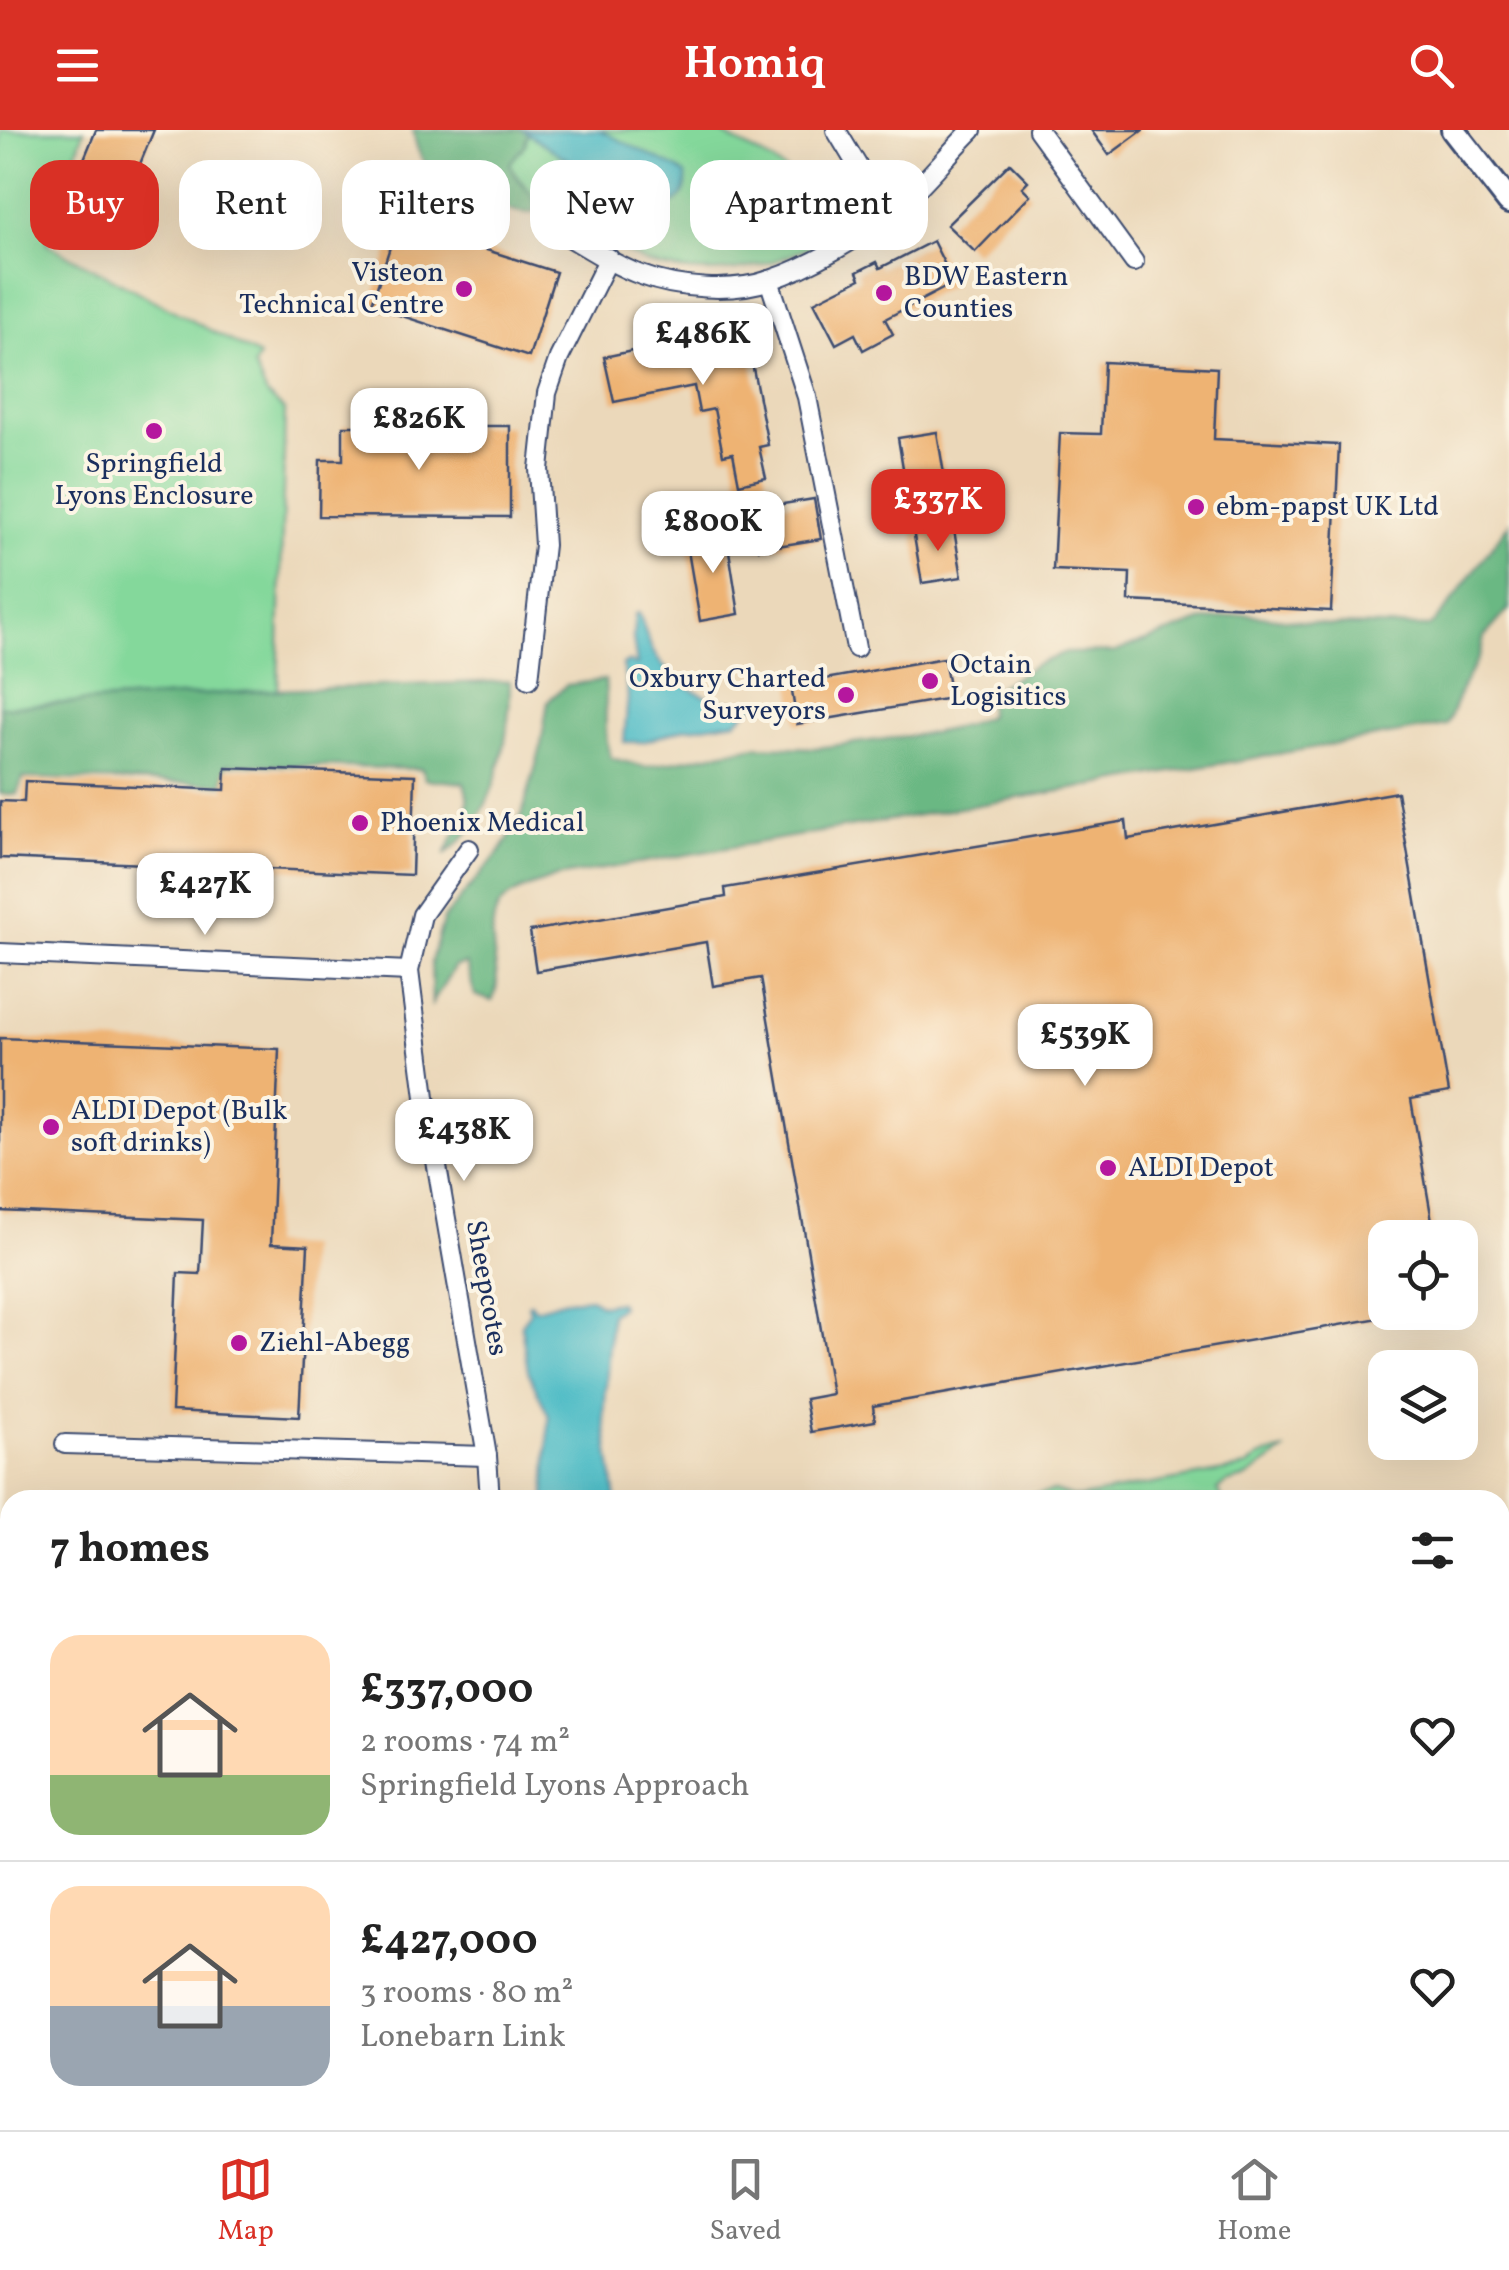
<!DOCTYPE html>
<html lang="en">
<head>
<meta charset="utf-8">
<style>
  :root { --surface:#fff; --page:#f6f6f6; --text:#222; --muted:#767676; --line:#e0e0e0; --accent:#d93025 }
  body { margin:0; font-family:Vollkorn,serif; background:var(--page); color:var(--text); height:100vh; display:flex; flex-direction:column; font-size:38px; white-space:nowrap }
  * { box-sizing:border-box; margin:0 }
  p { font-size:32px; color:var(--muted) }
  .icon { flex:none; width:55px; height:55px; fill:none; stroke:currentColor; stroke-width:2; stroke-linecap:round; stroke-linejoin:round }
  .map { position:relative; flex:1; overflow:hidden }
  .side { position:absolute; left:0px; top:1360px; width:1510px; height:640px; display:flex; flex-direction:column; background:var(--surface); border-radius:30px 30px 0 0; box-shadow:0 10px 40px #0002 }
  .side>* { flex:none }
  .hud { position:absolute; left:30px; top:30px; width:1000px; height:90px; display:flex; gap:20px }
  .controls { position:absolute; left:1368px; top:1090px; display:grid; gap:20px }
  .controls a { display:grid; place-items:center; width:110px; height:110px; border-radius:20px; background:var(--surface); box-shadow:0 10px 40px #0002; font-size:50px }
  .price { position:absolute; translate:-50% -85px; padding:0 22px; border-radius:20px; background:#fff; color:#222; font-size:32px; line-height:65px; filter:drop-shadow(0 2px 5px #0008) }
  .price::after { content:''; position:absolute; left:50%; top:60px; width:30px; height:22px; margin-left:-15px; background:inherit; clip-path:polygon(0 0,100% 0,50% 100%) }
  .price.on { background:var(--accent); color:#fff }
  ul { padding:0; list-style:none }
  li { display:flex; align-items:center; gap:30px; height:250px; padding:0 50px }
  li+li { border-top:2px solid var(--line) }
  li span { display:grid; place-items:center; flex:none; width:280px; height:200px; border-radius:30px; color:#555 }
  li>.icon { margin-inline-start:auto }
  span .icon { width:120px; height:120px; fill:#fffc; stroke-width:1 }
  li b { font-size:42px }
  h2 { display:flex; justify-content:space-between; align-items:center; height:120px; padding:0 50px; font-size:42px }
  .chip { padding:0 35px; border-radius:30px; background:var(--surface); box-shadow:0 10px 40px #0002; font-size:35px; line-height:90px }
  .chip.on { background:var(--accent); color:#fff }
  header { display:flex; justify-content:space-between; align-items:center; height:130px; padding:0 50px; background:var(--accent); color:#fff; font-size:45px; font-weight:600 }
  .menu { display:flex; justify-content:space-around; align-items:center; height:140px; border-top:2px solid var(--line); background:var(--surface); font-size:28px; color:var(--muted) }
  .menu a { display:grid; justify-items:center; gap:5px }
  .menu .on { color:var(--accent) }
  .map>svg:first-child { display:block }
</style>
</head>
<body>
<header><svg class="icon" aria-label="menu" viewBox="0 0 24 24"><path d="M4 6h16M4 12h16M4 18h16"/></svg>Homiq<svg class="icon" aria-label="search" viewBox="0 0 24 24"><circle cx="10" cy="10" r="6"/><path d="M15 15l6 6"/></svg></header>
<div class="map">
<svg width="1509" height="2000" viewBox="0 0 1509 2000">
  <rect width="100%" height="100%" fill="#fcf5e5"/>
  <filter id="ink" filterUnits="userSpaceOnUse"><feTurbulence type="fractalNoise" baseFrequency=".01" numOctaves="2"/><feDisplacementMap in="SourceGraphic" scale="20" xChannelSelector="R" yChannelSelector="G"/><feConvolveMatrix kernelMatrix="1 2 1 2 8 2 1 2 1" color-interpolation-filters="sRGB"/></filter>
  <filter id="wash" filterUnits="userSpaceOnUse"><feTurbulence type="fractalNoise" baseFrequency=".0048" numOctaves="4" result="noise"/><feDisplacementMap in="SourceGraphic" scale="40" xChannelSelector="R" yChannelSelector="G"/><feGaussianBlur stdDeviation="2.25" result="paint"/><feColorMatrix in="noise" values="0 0 0 0 0 0 0 0 0 0 0 0 0 0 0 0 0 1.4 0 .05"/><feComposite in="paint" operator="in"/></filter>
  <g filter="url(#wash)">
    <rect width="100%" height="100%" fill="#f5e7cd"/>
    <path fill="#ebd8ba" fill-rule="evenodd" d="M 84,0 L 1509,0 L 1509,1785 L 1500,1785 L 1500,1370 L 10,1370 L 10,1733 L 0,1732 L 0,664 L 17,664 L 23,648 L 223,654 L 285,280 L 267,265 L 254,236 L 258,225 L 46,114 ZM 1385,1108 L 1460,1108 L 1460,1182 L 1385,1182 ZM 1385,1238 L 1460,1238 L 1460,1312 L 1385,1312 Z"/>
    <g fill="#84d89b" stroke="#50847c" stroke-width="2.5">
      <path d="M 0,0 L 84,0 L 47,114 L 259,226 L 254,236 L 267,265 L 285,280 L 278,560 L 0,577 Z"/>
      <path d="M 436,0 L 717,0 C 745,20 801,37 810,73 C 813,86 814,101 815,114 C 760,142 706,150 646,133 L 428,17 Z"/>
      <path d="M 1286,1320 L 1248,1347 L 1226,1353 L 1217,1360 L 1223,1370 L 1001,1370 L 1054,1361 L 1076,1368 L 1247,1337 L 1259,1327 Z"/>
    </g>
    <g fill="#6bb883" stroke="#437470" stroke-width="2.5">
      <path d="M 413,0 L 523,0 L 528,3 L 525,15 L 510,33 C 515,53 535,59 537,78 L 533,83 C 507,84 446,56 429,37 C 418,26 416,15 413,0 Z"/>
      <path d="M 1509,393 L 1509,479 L 1484,507 L 1480,525 L 1463,555 L 1447,595 L 556,747 C 500,767 486,770 495,832 C 497,848 499,857 492,871 L 475,865 L 466,834 L 455,836 L 432,874 L 431,831 L 444,788 L 502,719 L 522,685 L 540,621 L 548,571 L 567,555 L 605,550 C 608,577 602,602 611,628 L 645,637 L 756,616 L 816,618 L 932,603 L 967,595 L 988,586 L 989,563 L 1037,534 L 1066,523 L 1115,522 L 1201,491 L 1246,484 L 1328,495 L 1429,497 L 1448,477 Z"/>
      <path d="M 510,551 C 510,609 496,688 446,723 C 457,692 476,691 464,653 L 425,649 L 422,639 L 227,634 L 223,654 L 23,648 L 17,664 L 0,664 L 0,577 L 278,560 Z"/>
    </g>
    <g fill="#4ebcc6" stroke="#347692" stroke-width="2.5">
      <path d="M 523,0 L 599,0 L 676,38 L 686,45 C 687,61 683,70 668,76 L 563,27 Z"/>
      <path d="M 639,483 C 645,498 648,516 657,528 C 679,559 718,578 755,570 L 757,573 L 736,591 L 683,599 L 643,612 L 624,612 L 628,566 L 623,535 L 628,532 L 637,535 L 633,508 L 635,484 Z"/>
      <path d="M 591,1168 L 601,1175 L 619,1172 L 621,1176 L 611,1184 L 604,1286 L 616,1370 L 545,1370 L 549,1287 L 528,1241 L 521,1194 L 530,1182 L 528,1174 L 531,1173 L 535,1179 L 566,1170 Z"/>
    </g>
    <g id="blocks">
      <g fill="#eeb373">
        <path d="M 96,0 L 154,0 L 117,90 L 67,70 Z"/>
        <path d="M 1091,0 L 1143,0 L 1109,25 Z"/>
        <path d="M 1010,33 L 1028,51 L 1022,57 L 1030,65 L 975,122 L 947,95 Z"/>
        <path d="M 398,92 L 556,142 L 529,227 L 371,176 Z"/>
        <path d="M 933,111 L 954,153 L 885,189 L 893,204 L 863,220 L 855,204 L 836,214 L 814,172 L 860,149 L 857,142 L 877,132 L 880,138 Z"/>
        <path d="M 745,197 L 768,315 L 759,317 L 766,348 L 739,354 L 733,323 L 723,325 L 714,279 L 699,282 L 694,256 L 614,272 L 604,227 Z"/>
        <path d="M 1104,232 L 1217,238 L 1214,309 L 1339,315 L 1331,481 L 1129,471 L 1130,443 L 1053,440 L 1060,303 L 1101,304 Z"/>
        <path d="M 343,296 L 510,296 L 510,387 L 319,386 L 320,330 L 343,330 Z"/>
        <path d="M 937,302 L 946,356 L 907,362 L 898,308 Z"/>
        <path d="M 814,369 L 821,409 L 759,419 L 752,379 Z"/>
        <path d="M 953,394 L 962,447 L 922,453 L 913,400 Z"/>
        <path d="M 726,402 L 739,484 L 700,491 L 686,409 Z"/>
        <path d="M 944,528 L 951,568 L 797,594 L 791,555 Z"/>
        <path d="M 226,638 L 415,645 L 412,745 L 0,728 L 0,671 L 24,672 L 25,651 L 225,660 Z"/>
        <path d="M 1397,662 L 1449,962 L 1411,969 L 1435,1108 L 1385,1108 L 1385,1187 L 873,1276 L 875,1291 L 811,1302 L 805,1269 L 832,1264 L 761,848 L 713,856 L 706,812 L 536,841 L 530,801 L 726,767 L 725,758 L 1126,691 L 1128,709 Z"/>
        <path d="M 0,908 L 279,919 L 271,1114 L 308,1116 L 299,1287 L 172,1281 L 178,1143 L 200,1144 L 203,1090 L 0,1081 Z"/>
      </g>
    </g>
  </g>
  <g filter="url(#ink)">
    <use href="#blocks" fill-opacity="0" stroke="#3c4b6f" stroke-width="2.5"/>
    <g fill="none" stroke-linecap="round" stroke-linejoin="round">
      <g stroke="#3c4b6f" stroke-width="22">
        <g id="street">
          <path d="M 836,0 L 863,45 L 896,79"/>
          <path d="M 1038,0 L 1134,132"/>
          <path d="M 546,94 C 577,110 608,133 641,145 C 678,159 733,163 770,150 C 810,137 865,105 897,78 C 924,54 947,25 972,0"/>
          <path d="M 769,150 L 807,267 L 856,518"/>
          <path d="M 529,549 L 544,415 L 539,339 L 547,263 L 559,228 L 609,128"/>
          <path d="M 469,719 L 422,785 L 409,841 L 425,967 L 487,1326 L 490,1370"/>
          <path d="M 0,823 L 409,841"/>
          <path d="M 65,1314 L 487,1326"/>
          <path d="M 1500,1508 L 1509,1510"/>
        </g>
      </g>
      <g stroke="#3c4b6f" stroke-width="28">
        <path id="secondary" d="M 1453,0 L 1509,72"/>
      </g>
      <g stroke="#3c4b6f" stroke-width="35">
        <g id="highway">
          <path d="M 0,1777 L 10,1777"/>
          <path d="M 0,1820 L 10,1821"/>
          <path d="M 1500,1856 L 1509,1857"/>
          <path d="M 1500,1893 L 1509,1894"/>
        </g>
      </g>
      <use href="#street" stroke="#fff" stroke-width="18"/>
      <use href="#secondary" stroke="#fff" stroke-width="22"/>
      <use href="#highway" stroke="#fff" stroke-width="30"/>
    </g>
  </g>
  <g fill="#b5179e" stroke="#fcf5e5" stroke-width="4">
    <circle cx="464" cy="159" r="10"/>
    <circle cx="884" cy="163" r="10"/>
    <circle cx="154" cy="301" r="10"/>
    <circle cx="1196" cy="377" r="10"/>
    <circle cx="930" cy="551" r="10"/>
    <circle cx="846" cy="565" r="10"/>
    <circle cx="360" cy="693" r="10"/>
    <circle cx="51" cy="997" r="10"/>
    <circle cx="1108" cy="1038" r="10"/>
    <circle cx="239" cy="1213" r="10"/>
  </g>
  <g text-anchor="middle" dominant-baseline="central" stroke-width="8" stroke-linejoin="round" paint-order="stroke">
    <g font-size="28" fill="#1b2f5e" stroke="#fcf5e5" text-anchor="start">
      <text x="444" y="143" text-anchor="end">Visteon<tspan x="444" dy="32">Technical Centre</tspan></text>
      <text x="904" y="147">BDW Eastern<tspan x="904" dy="32">Counties</tspan></text>
      <text x="154" y="334" text-anchor="middle">Springfield<tspan x="154" dy="32">Lyons Enclosure</tspan></text>
      <text x="1216" y="377">ebm-papst UK Ltd</text>
      <text x="950" y="535">Octain<tspan x="950" dy="32">Logisitics</tspan></text>
      <text x="826" y="549" text-anchor="end">Oxbury Charted<tspan x="826" dy="32">Surveyors</tspan></text>
      <text x="380" y="693">Phoenix Medical</text>
      <text x="71" y="981">ALDI Depot (Bulk<tspan x="71" dy="32">soft drinks)</tspan></text>
      <text x="1128" y="1038">ALDI Depot</text>
      <text x="259" y="1213">Ziehl-Abegg</text>
    </g>
    <g font-size="28" fill="#1b2f5e" stroke="#fcf5e5">
      <text transform="translate(486 1158) rotate(80)">Sheepcotes</text>
    </g>
  </g>
</svg>
<div class="controls">
<a><svg class="icon" aria-label="locate" viewBox="0 0 24 24"><circle cx="12" cy="12" r="6"/><path d="M12 2v4M12 18v4M2 12h4M18 12h4"/></svg></a>
<a><svg class="icon" aria-label="layers" viewBox="0 0 24 24"><path d="M12 4l9 5-9 5-9-5zM3 14l9 5 9-5"/></svg></a>
</div>
<b class="price" style="left:703px;top:258px">£486K</b>
<b class="price" style="left:419px;top:343px">£826K</b>
<b class="price on" style="left:938px;top:424px">£337K</b>
<b class="price" style="left:713px;top:446px">£800K</b>
<b class="price" style="left:205px;top:808px">£427K</b>
<b class="price" style="left:1085px;top:959px">£539K</b>
<b class="price" style="left:464px;top:1054px">£438K</b>
<div class="hud">
<a class="chip on">Buy</a>
<a class="chip">Rent</a>
<a class="chip">Filters</a>
<a class="chip">New</a>
<a class="chip">Apartment</a>
</div>
<section class="side">
<h2>7 homes<svg class="icon" aria-label="filters" viewBox="0 0 24 24"><path d="M4 7h16M4 17h16"/><circle cx="9" cy="7" r="2"/><circle cx="15" cy="17" r="2"/></svg></h2>
<ul>
<li><span style="background:linear-gradient(#ffd9b3 70%,#8fb573 0)"><svg class="icon" aria-label="home" viewBox="0 0 24 24"><path d="M3 11l9-7 9 7M6 9v11h12V9"/></svg></span><div><b>£337,000</b><p>2 rooms · 74 m²</p><p>Springfield Lyons Approach</p></div><svg class="icon" aria-label="heart" viewBox="0 0 24 24"><path d="M12 20l-8-8c-3-5 5-10 8-4 3-6 11-1 8 4z"/></svg></li>
<li><span style="background:linear-gradient(#ffd9b3 60%,#9aa5b1 0)"><svg class="icon" aria-label="home" viewBox="0 0 24 24"><path d="M3 11l9-7 9 7M6 9v11h12V9"/></svg></span><div><b>£427,000</b><p>3 rooms · 80 m²</p><p>Lonebarn Link</p></div><svg class="icon" aria-label="heart" viewBox="0 0 24 24"><path d="M12 20l-8-8c-3-5 5-10 8-4 3-6 11-1 8 4z"/></svg></li>
</ul>
</section>
</div>
<nav class="menu">
<a class="on"><svg class="icon" aria-label="map" viewBox="0 0 24 24"><path d="M3 6l6-2 6 2 6-2v14l-6 2-6-2-6 2zM9 4v14M15 6v14"/></svg>Map</a>
<a><svg class="icon" aria-label="saved" viewBox="0 0 24 24"><path d="M7 4h10v16l-5-4-5 4z"/></svg>Saved</a>
<a><svg class="icon" aria-label="home" viewBox="0 0 24 24"><path d="M3 11l9-7 9 7M6 9v11h12V9"/></svg>Home</a>
</nav>
</body>
</html>
